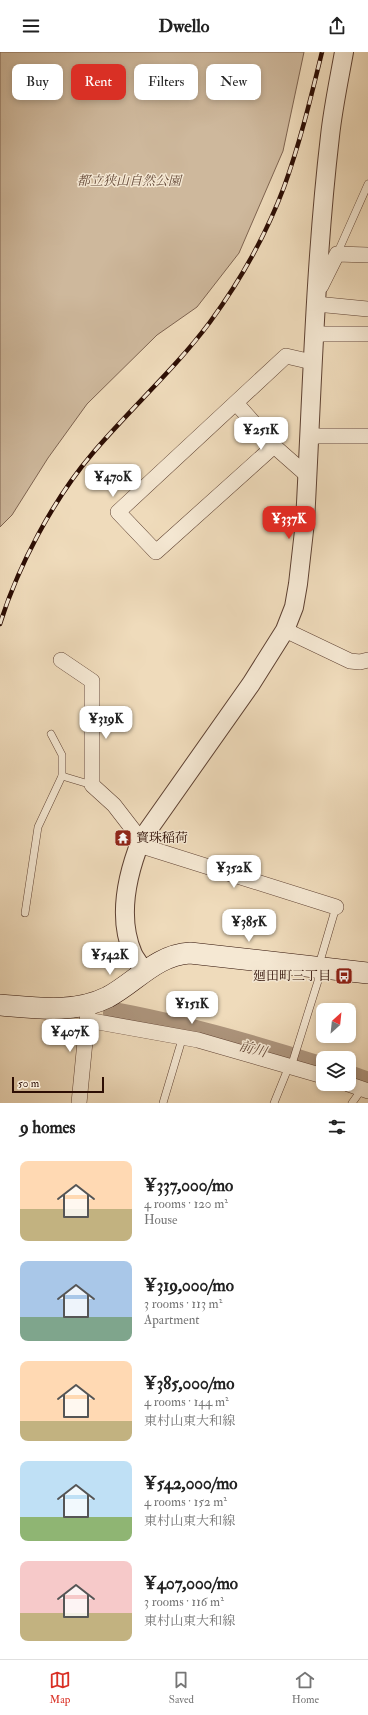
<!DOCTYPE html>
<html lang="en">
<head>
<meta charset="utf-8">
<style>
  :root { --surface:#fff; --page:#f2f2f2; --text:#222; --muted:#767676; --line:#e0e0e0; --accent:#d93025 }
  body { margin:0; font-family:"IM FELL Double Pica","Noto Serif JP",serif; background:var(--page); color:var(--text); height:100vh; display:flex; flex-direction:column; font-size:15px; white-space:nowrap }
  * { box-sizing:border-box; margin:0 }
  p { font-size:13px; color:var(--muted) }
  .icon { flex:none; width:22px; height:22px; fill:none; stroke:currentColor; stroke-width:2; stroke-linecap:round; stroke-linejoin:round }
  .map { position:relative; height:1051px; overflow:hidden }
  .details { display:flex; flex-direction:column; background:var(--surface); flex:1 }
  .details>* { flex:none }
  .banner { position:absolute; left:12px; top:12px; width:344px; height:36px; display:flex; gap:8px }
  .needle { width:26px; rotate:27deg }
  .buttons { position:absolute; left:316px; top:951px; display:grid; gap:8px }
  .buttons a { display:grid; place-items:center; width:40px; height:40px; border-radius:8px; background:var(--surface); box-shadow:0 2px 6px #0003; font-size:20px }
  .scale { position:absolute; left:12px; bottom:10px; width:92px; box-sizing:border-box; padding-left:4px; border:2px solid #2d0e04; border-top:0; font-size:11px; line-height:14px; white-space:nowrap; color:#2d0e04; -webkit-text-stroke:3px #f5e8d3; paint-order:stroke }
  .price { position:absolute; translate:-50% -34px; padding:0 9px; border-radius:8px; background:#fff; color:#222; font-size:13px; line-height:26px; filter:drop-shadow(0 1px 2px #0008) }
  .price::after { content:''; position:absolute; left:50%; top:24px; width:12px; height:9px; margin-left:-6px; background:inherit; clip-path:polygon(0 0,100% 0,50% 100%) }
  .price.on { background:var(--accent); color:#fff }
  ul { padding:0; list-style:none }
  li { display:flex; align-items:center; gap:12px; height:100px; padding:0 20px }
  li span { display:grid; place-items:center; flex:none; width:112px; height:80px; border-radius:8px; color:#555 }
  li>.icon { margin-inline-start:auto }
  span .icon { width:48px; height:48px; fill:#fffc; stroke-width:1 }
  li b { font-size:17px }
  h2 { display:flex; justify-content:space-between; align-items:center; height:48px; padding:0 20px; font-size:17px }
  .pill { padding:0 14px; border-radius:8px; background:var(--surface); box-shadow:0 2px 6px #0003; font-size:14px; line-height:36px }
  .pill.on { background:var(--accent); color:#fff }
  header { display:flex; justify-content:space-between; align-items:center; height:52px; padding:0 20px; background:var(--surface); font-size:18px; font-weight:800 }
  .menu { display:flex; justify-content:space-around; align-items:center; height:56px; border-top:1px solid var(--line); background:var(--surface); font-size:11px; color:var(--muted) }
  .menu a { display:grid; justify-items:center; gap:2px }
  .menu .on { color:var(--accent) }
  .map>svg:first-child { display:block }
</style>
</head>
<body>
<header><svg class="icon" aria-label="menu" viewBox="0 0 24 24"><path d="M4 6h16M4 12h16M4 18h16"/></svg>Dwello<svg class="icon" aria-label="share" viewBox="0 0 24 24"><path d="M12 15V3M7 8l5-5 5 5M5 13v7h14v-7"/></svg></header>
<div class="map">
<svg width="368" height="1051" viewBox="0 0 368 1051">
  <rect width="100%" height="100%" fill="#efdbbb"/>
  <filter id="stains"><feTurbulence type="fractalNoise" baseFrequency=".005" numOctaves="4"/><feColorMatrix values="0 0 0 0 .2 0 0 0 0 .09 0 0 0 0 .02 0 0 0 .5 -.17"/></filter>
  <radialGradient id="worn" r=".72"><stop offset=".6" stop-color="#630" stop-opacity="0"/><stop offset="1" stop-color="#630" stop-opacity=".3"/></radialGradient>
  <path fill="#ceb89c" stroke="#7e6350" d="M 0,0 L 304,0 L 283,99 L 239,201 L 197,255 L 157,283 L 87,352 L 48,406 L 12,463 L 0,475 Z"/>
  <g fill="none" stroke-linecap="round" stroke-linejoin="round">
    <g stroke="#ad957d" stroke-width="22">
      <path d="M 114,961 C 184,974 255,994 323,1016"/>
      <path d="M 349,1024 L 368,1031"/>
    </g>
    <g stroke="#5e4132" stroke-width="8">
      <g id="service">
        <path d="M 337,202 L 368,132"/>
        <path d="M 62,724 L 92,733"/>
        <path d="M 25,861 L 38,775 L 62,724 L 62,703 L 51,682"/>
        <path d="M 291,1015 L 318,929 L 318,916 L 336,855"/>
        <path d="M 163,1051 L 183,984"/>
        <path d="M 274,1051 L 289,1014"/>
        <path d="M 352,1051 L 362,1037"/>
      </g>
    </g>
    <g stroke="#5e4132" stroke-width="16">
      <g id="minor">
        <path d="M 316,234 L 321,234 L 337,202 L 368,203"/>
        <path d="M 316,252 L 368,257"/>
        <path d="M 314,282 L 368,282"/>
        <path d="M 236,351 L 274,394 L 308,424"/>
        <path d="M 309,384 L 368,384"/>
        <path d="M 274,394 L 156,500 L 118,460 L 286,304 L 312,310"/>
        <path d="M 285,578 L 350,609 L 360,610 L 368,608"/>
        <path d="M 61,608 L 92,629 L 92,733 L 114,753 L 141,788"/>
        <path d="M 139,793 L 336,855"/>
        <path d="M 87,968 L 198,988 L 323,1024"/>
        <path d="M 348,1032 L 368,1039"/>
        <path d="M 79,1051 L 88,959"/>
      </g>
    </g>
    <g stroke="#5e4132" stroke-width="20">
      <path id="tertiary" d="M 145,920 C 141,914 136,908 133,902 C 117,865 127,823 141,788 L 251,632 L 285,578 L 294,555 L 298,532 L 305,470 C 312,341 315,212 330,84 C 333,56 339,28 344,0"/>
    </g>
    <g stroke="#2d0e04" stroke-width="22">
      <path id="secondary" d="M 0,953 C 36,956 74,962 108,945 C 136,930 156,903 190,901 L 368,921"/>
    </g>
    <use href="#service" stroke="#f5e8d3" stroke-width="7"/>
    <use href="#minor" stroke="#f5e8d3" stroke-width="15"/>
    <use href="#tertiary" stroke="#f5e8d3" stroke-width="18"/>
    <use href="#secondary" stroke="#f5e8d3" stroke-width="21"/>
    <g stroke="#2d0e04" stroke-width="4.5">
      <path id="rail" d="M 0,572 C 18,514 53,448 92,402 C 130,357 175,317 210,270 C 240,229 266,183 284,135 C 300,91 311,45 322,0"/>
    </g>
    <use href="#rail" stroke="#f5e8d3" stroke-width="3" stroke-dasharray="9" stroke-linecap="butt"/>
  </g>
  <defs>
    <g id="temple-square" transform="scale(0.9)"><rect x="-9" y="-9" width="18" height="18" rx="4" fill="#8f2418" stroke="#f5e8d3"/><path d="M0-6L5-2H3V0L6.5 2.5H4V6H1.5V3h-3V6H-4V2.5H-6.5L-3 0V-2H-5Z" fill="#fff"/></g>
    <g id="bus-square" transform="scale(0.9)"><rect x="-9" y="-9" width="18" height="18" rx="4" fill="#8f2418" stroke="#f5e8d3"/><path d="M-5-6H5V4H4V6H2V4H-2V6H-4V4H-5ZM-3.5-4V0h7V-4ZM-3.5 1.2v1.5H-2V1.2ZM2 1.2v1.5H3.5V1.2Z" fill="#fff"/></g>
  </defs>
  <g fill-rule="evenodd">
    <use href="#temple-square" x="123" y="786"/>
    <use href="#bus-square" x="344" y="924"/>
  </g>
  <g text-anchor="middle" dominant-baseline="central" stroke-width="3" stroke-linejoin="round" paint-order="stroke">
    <g font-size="13" font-style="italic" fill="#654a39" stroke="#f5e8d3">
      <text x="129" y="129">都立狭山自然公園</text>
    </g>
    <g font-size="13" fill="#2d0e04" stroke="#f5e8d3" text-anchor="start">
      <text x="136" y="786">寳珠稲荷</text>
      <text x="331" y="924" text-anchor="end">廻田町三丁目</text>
    </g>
    <g font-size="14" font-style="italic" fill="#674b3a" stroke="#f5e8d3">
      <text transform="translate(253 997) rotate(15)">前川</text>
    </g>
  </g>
  <rect width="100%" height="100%" filter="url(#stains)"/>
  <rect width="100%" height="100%" fill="url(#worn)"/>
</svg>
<div class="buttons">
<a><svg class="needle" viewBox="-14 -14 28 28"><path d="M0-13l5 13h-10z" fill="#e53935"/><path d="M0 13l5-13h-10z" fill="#767676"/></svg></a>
<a><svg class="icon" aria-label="layers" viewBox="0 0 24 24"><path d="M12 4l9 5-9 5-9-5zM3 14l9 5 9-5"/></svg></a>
</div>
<div class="scale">50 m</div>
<b class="price" style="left:261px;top:399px">¥251K</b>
<b class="price" style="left:113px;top:446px">¥470K</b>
<b class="price on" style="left:289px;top:488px">¥337K</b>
<b class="price" style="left:106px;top:688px">¥319K</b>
<b class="price" style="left:234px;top:837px">¥352K</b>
<b class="price" style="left:249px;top:891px">¥385K</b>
<b class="price" style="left:110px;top:924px">¥542K</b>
<b class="price" style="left:192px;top:973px">¥151K</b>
<b class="price" style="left:70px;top:1001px">¥407K</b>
<div class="banner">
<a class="pill">Buy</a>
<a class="pill on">Rent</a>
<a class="pill">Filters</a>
<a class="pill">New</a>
</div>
</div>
<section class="details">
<h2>9 homes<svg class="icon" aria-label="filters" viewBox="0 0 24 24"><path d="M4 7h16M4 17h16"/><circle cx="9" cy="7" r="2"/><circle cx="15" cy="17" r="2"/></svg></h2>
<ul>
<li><span style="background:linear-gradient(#ffd9b3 60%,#c2b280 0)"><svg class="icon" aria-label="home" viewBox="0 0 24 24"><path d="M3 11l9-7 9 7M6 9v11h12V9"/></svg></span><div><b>¥337,000/mo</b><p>4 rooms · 120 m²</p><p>House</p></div></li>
<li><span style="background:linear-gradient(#a9c7e8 70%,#7fa58c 0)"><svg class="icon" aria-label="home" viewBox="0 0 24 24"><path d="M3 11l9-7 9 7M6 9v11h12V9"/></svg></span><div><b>¥319,000/mo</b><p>3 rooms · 113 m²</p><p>Apartment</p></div></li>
<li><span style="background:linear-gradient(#ffd9b3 75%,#c2b280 0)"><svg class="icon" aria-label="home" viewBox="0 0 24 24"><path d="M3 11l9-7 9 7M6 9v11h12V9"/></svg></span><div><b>¥385,000/mo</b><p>4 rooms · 144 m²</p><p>東村山東大和線</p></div></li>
<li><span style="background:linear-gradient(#bfe0f5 70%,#8fb573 0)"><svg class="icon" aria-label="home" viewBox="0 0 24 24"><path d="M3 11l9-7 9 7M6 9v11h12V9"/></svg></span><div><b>¥542,000/mo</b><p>4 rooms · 152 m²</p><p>東村山東大和線</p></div></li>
<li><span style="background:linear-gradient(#f6c9c9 65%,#c2b280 0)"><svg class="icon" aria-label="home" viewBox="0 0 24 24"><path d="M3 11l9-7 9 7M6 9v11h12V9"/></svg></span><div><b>¥407,000/mo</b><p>3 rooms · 116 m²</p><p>東村山東大和線</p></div></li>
</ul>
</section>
<nav class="menu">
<a class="on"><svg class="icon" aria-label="map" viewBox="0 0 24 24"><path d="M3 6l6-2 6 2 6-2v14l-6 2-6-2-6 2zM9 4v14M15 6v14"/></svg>Map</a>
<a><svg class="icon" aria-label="saved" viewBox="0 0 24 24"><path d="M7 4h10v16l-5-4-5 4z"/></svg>Saved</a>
<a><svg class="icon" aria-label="home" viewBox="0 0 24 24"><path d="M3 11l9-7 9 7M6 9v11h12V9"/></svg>Home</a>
</nav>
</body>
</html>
